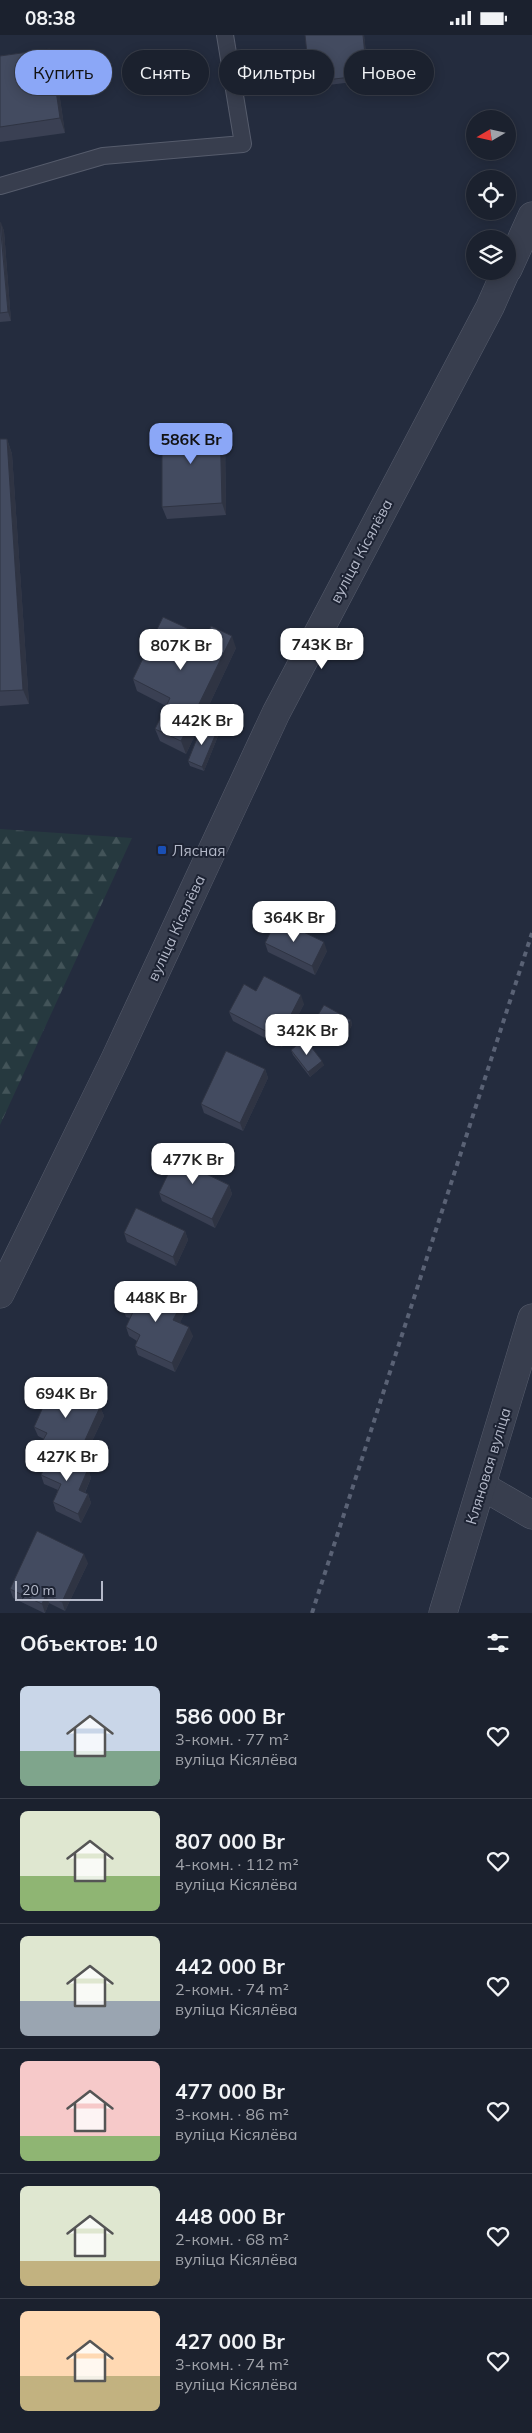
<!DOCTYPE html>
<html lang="ru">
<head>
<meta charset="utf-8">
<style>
  :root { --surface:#1b212e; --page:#242936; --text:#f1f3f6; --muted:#a0a3aa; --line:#393e4a; --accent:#8ba7f7 }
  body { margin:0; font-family:Mulish,sans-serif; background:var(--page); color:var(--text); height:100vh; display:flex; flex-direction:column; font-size:19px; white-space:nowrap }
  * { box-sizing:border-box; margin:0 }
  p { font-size:16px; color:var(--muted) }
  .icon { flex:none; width:28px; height:28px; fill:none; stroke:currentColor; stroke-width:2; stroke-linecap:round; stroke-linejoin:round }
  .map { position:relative; height:1578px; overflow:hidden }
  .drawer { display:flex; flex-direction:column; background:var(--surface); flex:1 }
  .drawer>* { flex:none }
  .guide { position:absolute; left:15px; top:15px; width:502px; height:45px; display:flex; gap:10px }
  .needle { width:32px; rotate:261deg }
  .controls { position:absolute; left:466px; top:75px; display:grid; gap:10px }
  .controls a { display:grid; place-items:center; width:50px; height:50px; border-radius:50%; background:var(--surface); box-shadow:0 2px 12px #0003,0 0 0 1px var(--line); font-size:25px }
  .scale { position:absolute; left:15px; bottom:12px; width:88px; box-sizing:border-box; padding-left:5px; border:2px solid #b4b9c9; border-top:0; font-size:14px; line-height:18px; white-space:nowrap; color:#b4b9c9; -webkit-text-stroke:4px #1d2333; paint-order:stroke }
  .price { position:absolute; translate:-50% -42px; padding:0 11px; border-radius:10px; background:#fff; color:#222; font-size:16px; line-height:32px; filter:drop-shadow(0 1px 2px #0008) }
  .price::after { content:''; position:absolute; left:50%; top:30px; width:15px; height:11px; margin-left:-8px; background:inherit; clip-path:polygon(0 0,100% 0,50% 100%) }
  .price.active { background:var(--accent); color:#111 }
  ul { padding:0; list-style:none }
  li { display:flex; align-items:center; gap:15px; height:125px; padding:0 20px }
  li+li { border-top:1px solid var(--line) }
  li span { display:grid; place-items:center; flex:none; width:140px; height:100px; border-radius:8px; color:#555 }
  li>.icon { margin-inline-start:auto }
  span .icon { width:60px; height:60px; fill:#fffc; stroke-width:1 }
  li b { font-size:21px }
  h2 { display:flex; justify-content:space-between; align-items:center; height:60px; padding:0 20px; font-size:21px }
  .tag { padding:0 18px; border-radius:22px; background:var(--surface); box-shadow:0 2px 12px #0003,0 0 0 1px var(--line); font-size:18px; line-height:45px }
  .tag.active { background:var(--accent); color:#111 }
  .status { display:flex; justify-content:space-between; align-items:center; height:35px; padding:0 25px; background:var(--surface); direction:ltr }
  .status svg { height:14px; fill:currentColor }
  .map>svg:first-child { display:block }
</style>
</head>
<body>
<div class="status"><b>08:38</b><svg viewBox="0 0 49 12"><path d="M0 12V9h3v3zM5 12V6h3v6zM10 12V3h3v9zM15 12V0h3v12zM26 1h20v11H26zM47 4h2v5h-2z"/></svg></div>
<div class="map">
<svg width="532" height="1578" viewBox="0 0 532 1578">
  <defs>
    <pattern id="forest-firs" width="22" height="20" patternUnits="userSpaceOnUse" patternTransform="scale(1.25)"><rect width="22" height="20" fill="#26393f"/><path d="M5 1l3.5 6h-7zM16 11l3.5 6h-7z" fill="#435459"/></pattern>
  </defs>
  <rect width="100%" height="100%" fill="#242c3e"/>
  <path fill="url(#forest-firs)" d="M 0,794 L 132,803 L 0,1090 Z"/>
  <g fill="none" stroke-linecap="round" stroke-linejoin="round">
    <g stroke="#565c6c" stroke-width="18">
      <path id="service" d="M 0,151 L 103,121 L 243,109 L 225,0"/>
    </g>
    <g stroke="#565c6c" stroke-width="29">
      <g id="minor">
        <path d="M 482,1451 L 532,1480"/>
        <path d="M 443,1578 L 532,1283"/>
      </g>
    </g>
    <g stroke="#565c6c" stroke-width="29">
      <g id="tertiary">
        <path d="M 508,234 L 532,181"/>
        <path d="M 0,1259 L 115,1024 L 276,678 L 490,272 L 506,236"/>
      </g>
    </g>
    <use href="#service" stroke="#383e4e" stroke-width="16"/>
    <use href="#minor" stroke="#383e4e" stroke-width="28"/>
    <use href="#tertiary" stroke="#383e4e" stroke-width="28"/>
    <path stroke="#5a6275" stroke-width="4" stroke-dasharray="5 5" stroke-linecap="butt" d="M 312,1578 L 532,898"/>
  </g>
  <g fill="#3a4053">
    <path d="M 364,0 L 369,45 L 312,52 L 310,47 Z"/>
    <path d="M 50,14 L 55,29 L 65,98 L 0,107 L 0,21 Z"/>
    <path d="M 0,187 L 4,196 L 11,286 L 0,287 Z"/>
    <path d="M 220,388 L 225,400 L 226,480 L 167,484 L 162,472 Z"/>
    <path d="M 0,404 L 7,404 L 12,419 L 29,669 L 0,671 Z"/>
    <path d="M 206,602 L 236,613 L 186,719 L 160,706 L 155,694 L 166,671 L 137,656 L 133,644 Z"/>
    <path d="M 217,696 L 218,701 L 204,736 L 190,731 L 188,726 Z"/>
    <path d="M 265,908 L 327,916 L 315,940 L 268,917 Z"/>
    <path d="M 256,956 L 304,969 L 282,1012 L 233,986 L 229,977 Z"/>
    <path d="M 315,985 L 351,985 L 352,990 L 344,1005 L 317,989 Z"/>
    <path d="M 291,1015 L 324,1030 L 310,1042 L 293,1020 Z"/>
    <path d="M 265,1034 L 268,1043 L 243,1096 L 204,1078 L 201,1069 Z"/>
    <path d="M 208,1132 L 205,1138 L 229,1150 L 232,1159 L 215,1193 L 162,1166 L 159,1158 Z"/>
    <path d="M 185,1196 L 188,1205 L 176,1231 L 127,1207 L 124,1198 Z"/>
    <path d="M 142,1263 L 182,1268 L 185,1277 L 180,1287 L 193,1301 L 175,1337 L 138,1320 L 135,1311 L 137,1306 L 129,1301 L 126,1292 L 130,1283 L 126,1282 L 123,1273 Z"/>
    <path d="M 100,1372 L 104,1381 L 84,1423 L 66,1415 L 63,1422 L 88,1434 L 91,1443 L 85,1458 L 88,1459 L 91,1468 L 81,1488 L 56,1476 L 53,1467 L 58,1455 L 44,1449 L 41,1440 L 51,1419 L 45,1416 L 42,1407 L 44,1404 L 38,1401 L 34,1392 Z"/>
    <path d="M 88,1528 L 65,1576 L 49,1568 L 45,1578 L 44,1578 L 13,1563 L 10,1554 Z"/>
  </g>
  <g fill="#2f3443">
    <path d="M 363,0 L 364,0 L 369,45 L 367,40 Z"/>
    <path d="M 50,14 L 55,29 L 65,98 L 60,83 Z"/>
    <path d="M 1,187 L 4,196 L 11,286 L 8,277 Z"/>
    <path d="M 220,388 L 225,400 L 226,480 L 222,468 Z"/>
    <path d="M 7,404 L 12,419 L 29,669 L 23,655 Z"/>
    <path d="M 232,601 L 236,613 L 186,719 L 181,706 Z"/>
    <path d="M 217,696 L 218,701 L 204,736 L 202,732 Z"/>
    <path d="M 324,907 L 327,916 L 315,940 L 312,931 Z"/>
    <path d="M 301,960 L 304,969 L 282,1012 L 279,1003 Z"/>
    <path d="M 351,985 L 352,990 L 344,1005 L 342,1000 Z"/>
    <path d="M 322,1026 L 324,1030 L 310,1042 L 308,1037 Z"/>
    <path d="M 265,1034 L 268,1043 L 243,1096 L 240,1088 Z"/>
    <path d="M 204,1123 L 208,1132 L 202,1144 L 198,1135 Z"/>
    <path d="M 229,1150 L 232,1159 L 215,1193 L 212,1184 Z"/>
    <path d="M 185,1196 L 188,1205 L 176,1231 L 173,1222 Z"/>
    <path d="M 182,1268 L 185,1277 L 177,1294 L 173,1285 Z"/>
    <path d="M 189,1292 L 193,1301 L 175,1337 L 172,1328 Z"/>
    <path d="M 100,1372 L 104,1381 L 84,1423 L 81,1414 Z"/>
    <path d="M 63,1406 L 66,1415 L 62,1424 L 59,1415 Z"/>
    <path d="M 88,1434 L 91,1443 L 82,1464 L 79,1455 Z"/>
    <path d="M 88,1459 L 91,1468 L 81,1488 L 78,1479 Z"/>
    <path d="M 84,1519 L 88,1528 L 65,1576 L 62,1567 Z"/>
    <path d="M 46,1559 L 49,1568 L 45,1578 L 42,1569 Z"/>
  </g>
  <g fill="#434b60" stroke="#2f3443">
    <path d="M 305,0 L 363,0 L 367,40 L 310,47 Z"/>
    <path d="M 50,14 L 60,83 L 0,92 L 0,21 Z"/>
    <path d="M 0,187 L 8,277 L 0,278 Z"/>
    <path d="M 220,388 L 222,468 L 162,472 L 162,390 Z"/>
    <path d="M 0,404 L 7,404 L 23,655 L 0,656 Z"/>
    <path d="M 163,582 L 206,602 L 211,591 L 232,601 L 181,706 L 155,694 L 170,663 L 133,644 Z"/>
    <path d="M 202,691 L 217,696 L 202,732 L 188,726 Z"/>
    <path d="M 277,884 L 324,907 L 312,931 L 265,908 Z"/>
    <path d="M 264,941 L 301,960 L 279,1003 L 229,977 L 244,949 L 256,956 Z"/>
    <path d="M 324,970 L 351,985 L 342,1000 L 315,985 Z"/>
    <path d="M 305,1004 L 322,1026 L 308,1037 L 291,1015 Z"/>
    <path d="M 226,1016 L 265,1034 L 240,1088 L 201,1069 Z"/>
    <path d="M 181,1112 L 204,1123 L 198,1135 L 229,1150 L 212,1184 L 159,1158 Z"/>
    <path d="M 136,1173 L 185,1196 L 173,1222 L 124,1198 Z"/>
    <path d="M 147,1251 L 182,1268 L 173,1285 L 189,1292 L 172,1328 L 135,1311 L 140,1300 L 126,1292 L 133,1277 L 123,1273 L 130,1258 L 142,1263 Z"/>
    <path d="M 53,1350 L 100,1372 L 81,1414 L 63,1406 L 59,1415 L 42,1407 L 47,1398 L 34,1392 Z"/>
    <path d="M 52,1417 L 88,1434 L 79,1455 L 88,1459 L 78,1479 L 53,1467 L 61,1449 L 41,1440 Z"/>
    <path d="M 37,1496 L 84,1519 L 62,1567 L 46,1559 L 42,1569 L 10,1554 Z"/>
  </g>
  <rect fill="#1a4fb4" stroke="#1d2333" stroke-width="2" x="157" y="810" width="10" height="10" rx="2.5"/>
  <g text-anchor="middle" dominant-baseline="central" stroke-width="4" stroke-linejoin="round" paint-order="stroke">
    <g font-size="15" fill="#b4b9c9" stroke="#1d2333">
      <text transform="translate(361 516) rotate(-62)">вуліца Кісялёва</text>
      <text transform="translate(176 893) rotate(-65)">вуліца Кісялёва</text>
      <text transform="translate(488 1431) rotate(-73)">Кляновая вуліца</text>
    </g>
    <g font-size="15" fill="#b4b9c9" stroke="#1d2333" text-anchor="start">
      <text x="172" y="815">Лясная</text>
    </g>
  </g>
</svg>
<div class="controls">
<a><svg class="needle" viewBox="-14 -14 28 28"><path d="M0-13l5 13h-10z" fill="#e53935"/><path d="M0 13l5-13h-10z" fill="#a0a3aa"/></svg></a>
<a><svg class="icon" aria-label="locate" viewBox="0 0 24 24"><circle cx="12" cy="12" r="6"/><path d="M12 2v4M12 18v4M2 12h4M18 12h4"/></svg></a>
<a><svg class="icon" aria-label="layers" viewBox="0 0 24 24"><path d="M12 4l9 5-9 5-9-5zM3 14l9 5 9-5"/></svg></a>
</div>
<div class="scale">20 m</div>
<b class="price active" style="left:191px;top:430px">586K Br</b>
<b class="price" style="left:322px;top:635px">743K Br</b>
<b class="price" style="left:181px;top:636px">807K Br</b>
<b class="price" style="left:202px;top:711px">442K Br</b>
<b class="price" style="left:294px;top:908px">364K Br</b>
<b class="price" style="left:307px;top:1021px">342K Br</b>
<b class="price" style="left:193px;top:1150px">477K Br</b>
<b class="price" style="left:156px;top:1288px">448K Br</b>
<b class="price" style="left:66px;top:1384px">694K Br</b>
<b class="price" style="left:67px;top:1447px">427K Br</b>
<div class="guide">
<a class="tag active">Купить</a>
<a class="tag">Снять</a>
<a class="tag">Фильтры</a>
<a class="tag">Новое</a>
</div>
</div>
<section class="drawer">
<h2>Объектов: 10<svg class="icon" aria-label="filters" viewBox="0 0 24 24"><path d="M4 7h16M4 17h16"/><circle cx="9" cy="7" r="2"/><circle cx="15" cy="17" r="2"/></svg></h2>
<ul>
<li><span style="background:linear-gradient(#c9d6e8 65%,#7fa58c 0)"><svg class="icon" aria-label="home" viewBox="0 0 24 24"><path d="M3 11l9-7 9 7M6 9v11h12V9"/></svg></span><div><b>586 000 Br</b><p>3-комн. · 77 m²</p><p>вуліца Кісялёва</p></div><svg class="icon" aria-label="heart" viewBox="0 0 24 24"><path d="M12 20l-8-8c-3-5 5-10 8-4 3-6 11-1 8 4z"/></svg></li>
<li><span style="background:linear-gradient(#dfe7d0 65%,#8fb573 0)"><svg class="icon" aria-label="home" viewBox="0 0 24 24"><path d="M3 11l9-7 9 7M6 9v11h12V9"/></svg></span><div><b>807 000 Br</b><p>4-комн. · 112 m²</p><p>вуліца Кісялёва</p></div><svg class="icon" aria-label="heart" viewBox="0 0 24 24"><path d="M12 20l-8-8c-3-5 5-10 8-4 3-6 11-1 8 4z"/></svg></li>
<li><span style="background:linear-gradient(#dfe7d0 65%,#9aa5b1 0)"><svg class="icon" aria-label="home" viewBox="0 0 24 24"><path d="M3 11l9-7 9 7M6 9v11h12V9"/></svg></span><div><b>442 000 Br</b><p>2-комн. · 74 m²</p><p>вуліца Кісялёва</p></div><svg class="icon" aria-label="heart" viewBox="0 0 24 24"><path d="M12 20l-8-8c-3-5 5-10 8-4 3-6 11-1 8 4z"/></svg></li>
<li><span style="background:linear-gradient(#f6c9c9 75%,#8fb573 0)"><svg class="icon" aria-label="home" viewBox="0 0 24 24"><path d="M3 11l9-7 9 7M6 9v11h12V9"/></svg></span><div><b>477 000 Br</b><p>3-комн. · 86 m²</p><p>вуліца Кісялёва</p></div><svg class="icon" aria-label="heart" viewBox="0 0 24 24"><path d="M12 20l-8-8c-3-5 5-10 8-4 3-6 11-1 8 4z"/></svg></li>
<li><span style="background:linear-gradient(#dfe7d0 75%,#c2b280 0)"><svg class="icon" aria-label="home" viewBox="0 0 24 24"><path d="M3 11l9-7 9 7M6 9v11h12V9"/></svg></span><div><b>448 000 Br</b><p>2-комн. · 68 m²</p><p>вуліца Кісялёва</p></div><svg class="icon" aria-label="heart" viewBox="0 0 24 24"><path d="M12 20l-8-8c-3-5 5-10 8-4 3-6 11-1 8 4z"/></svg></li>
<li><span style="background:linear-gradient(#ffd9b3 65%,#c2b280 0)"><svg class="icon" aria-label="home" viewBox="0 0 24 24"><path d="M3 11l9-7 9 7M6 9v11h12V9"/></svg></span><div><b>427 000 Br</b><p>3-комн. · 74 m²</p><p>вуліца Кісялёва</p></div><svg class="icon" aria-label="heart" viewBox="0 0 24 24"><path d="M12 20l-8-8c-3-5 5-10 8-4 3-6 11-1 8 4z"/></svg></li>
</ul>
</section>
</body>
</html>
